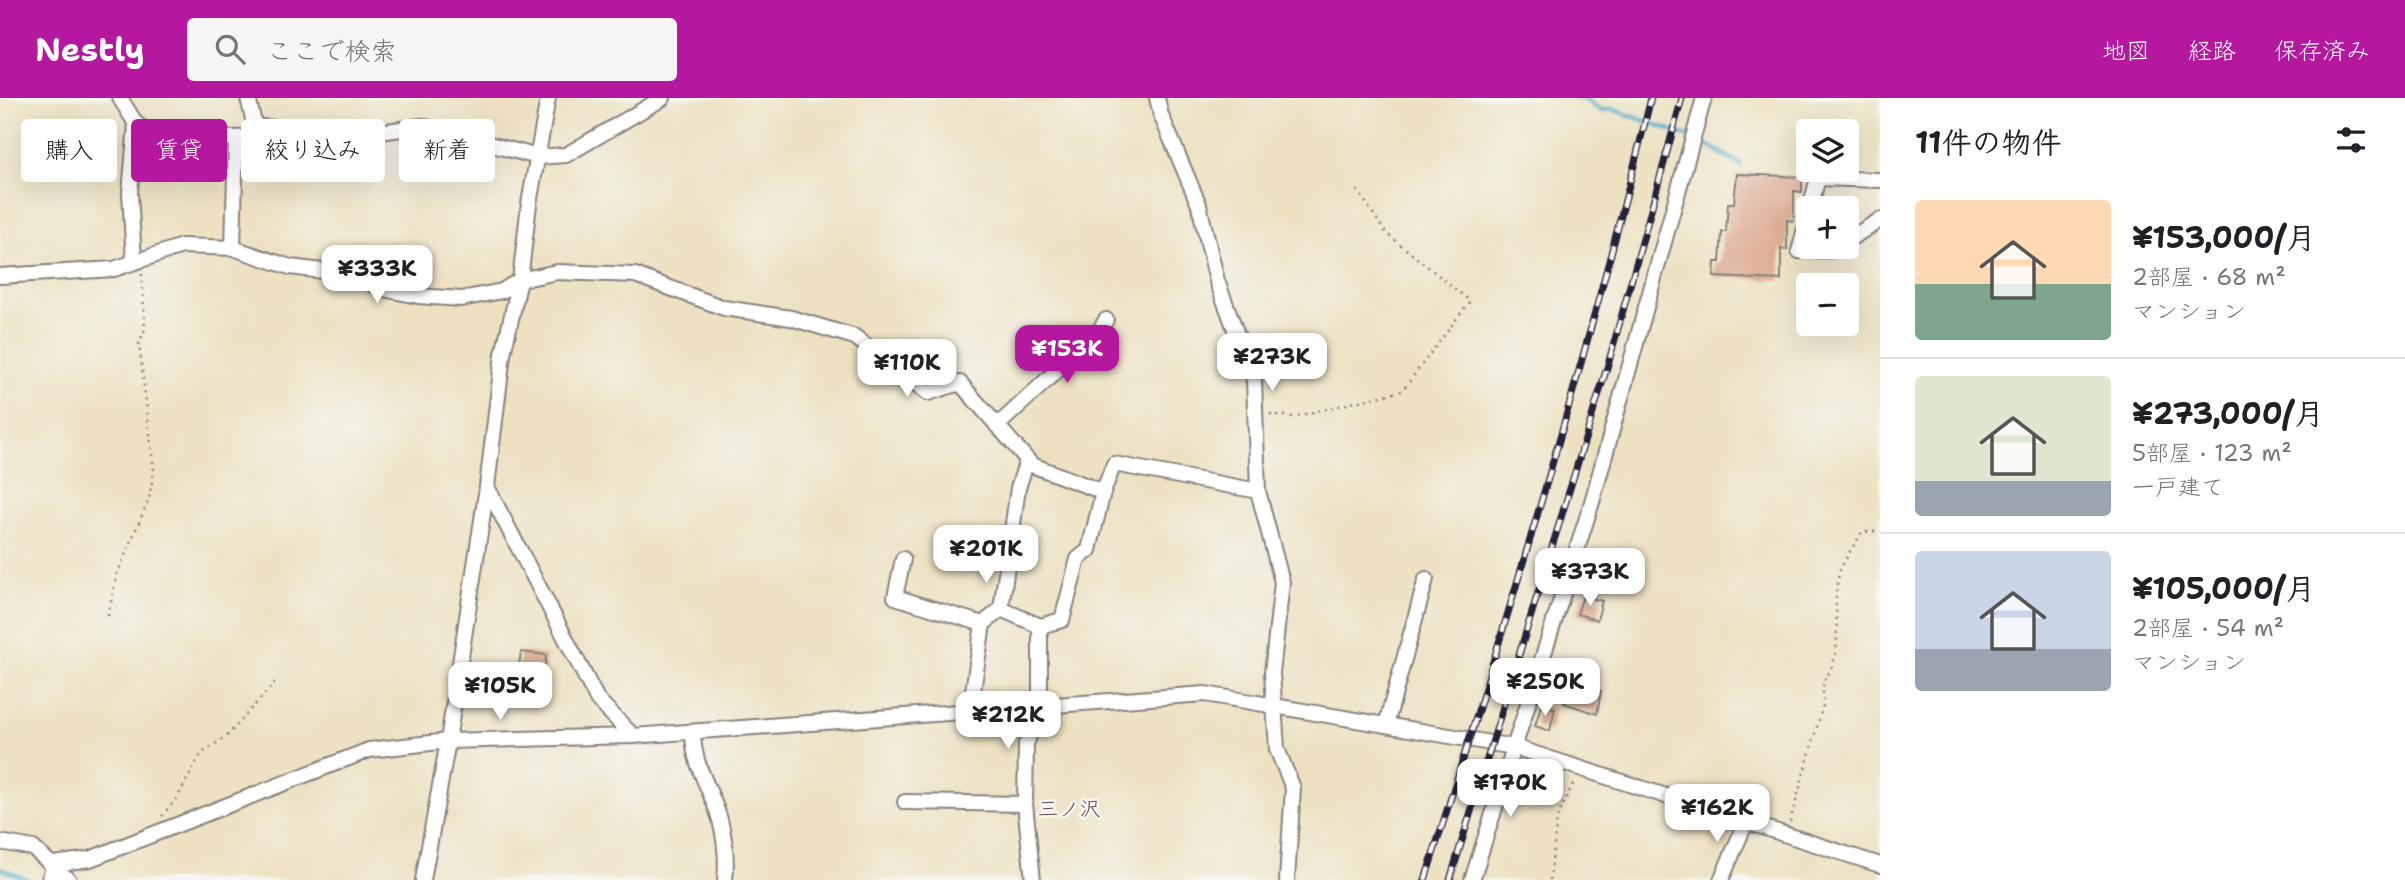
<!DOCTYPE html>
<html lang="ja">
<head>
<meta charset="utf-8">
<style>
  :root { --surface:#fff; --page:#f6f6f6; --text:#202124; --muted:#757577; --line:#e0e0e0; --accent:#b5179e }
  body { margin:0; font-family:"Shantell Sans","Klee One",sans-serif; background:var(--page); color:var(--text); height:100vh; display:flex; flex-direction:column; font-size:26px; white-space:nowrap }
  * { box-sizing:border-box; margin:0 }
  p { font-size:23px; color:var(--muted) }
  .icon { flex:none; width:38px; height:38px; fill:none; stroke:currentColor; stroke-width:2; stroke-linecap:round; stroke-linejoin:round }
  .map { position:relative; flex:1; overflow:hidden }
  .sheet { display:flex; flex-direction:column; background:var(--surface); width:525px }
  .sheet>* { flex:none }
  .hud { position:absolute; left:21px; top:21px; width:665px; height:63px; display:flex; gap:14px }
  .controls { position:absolute; left:1796px; top:21px; display:grid; gap:14px }
  .controls a { display:grid; place-items:center; width:63px; height:63px; border-radius:7px; background:var(--surface); box-shadow:0 7px 28px #0002; font-size:35px }
  .price { position:absolute; translate:-50% -60px; padding:0 16px; border-radius:14px; background:#fff; color:#222; font-size:23px; line-height:46px; filter:drop-shadow(0 2px 4px #0008) }
  .price::after { content:''; position:absolute; left:50%; top:42px; width:21px; height:16px; margin-left:-10px; background:inherit; clip-path:polygon(0 0,100% 0,50% 100%) }
  .price.active { background:var(--accent); color:#fff }
  ul { padding:0; list-style:none }
  li { display:flex; align-items:center; gap:21px; height:175px; padding:0 35px }
  li+li { border-top:2px solid var(--line) }
  li span { display:grid; place-items:center; flex:none; width:196px; height:140px; border-radius:7px; color:#555 }
  li>.icon { margin-inline-start:auto }
  span .icon { width:84px; height:84px; fill:#fffc; stroke-width:1 }
  li b { font-size:30px }
  h2 { display:flex; justify-content:space-between; align-items:center; height:84px; padding:0 35px; font-size:30px }
  .pill { padding:0 24px; border-radius:7px; background:var(--surface); box-shadow:0 7px 28px #0002; font-size:24px; line-height:63px }
  .pill.active { background:var(--accent); color:#fff }
  header { display:flex; align-items:center; gap:42px; box-sizing:border-box; height:98px; padding:0 35px; background:var(--accent); color:#fff }
  header strong { font-size:33px }
  nav { display:flex; gap:38px; margin-inline-start:auto; font-size:24px }
  .search { width:490px; height:63px; background:var(--page); display:flex; align-items:center; gap:18px; box-sizing:border-box; padding:0 24px; border-radius:7px; color:var(--muted); font-size:26px }
  main { display:flex; flex:1; min-height:0 }
  .map>svg:first-child { display:block }
</style>
</head>
<body>
<header>
<strong>Nestly</strong>
<div class="search"><svg class="icon" aria-label="search" viewBox="0 0 24 24"><circle cx="10" cy="10" r="6"/><path d="M15 15l6 6"/></svg>ここで検索</div>
<nav><a>地図</a><a>経路</a><a>保存済み</a></nav>
</header>
<main>
<div class="map">
<svg width="1880" height="782" viewBox="0 0 1880 782">
  <rect width="100%" height="100%" fill="#f6f6f2"/>
  <filter id="ink" filterUnits="userSpaceOnUse"><feTurbulence type="fractalNoise" baseFrequency=".0143" numOctaves="2"/><feDisplacementMap in="SourceGraphic" scale="14" xChannelSelector="R" yChannelSelector="G"/><feConvolveMatrix kernelMatrix="1 2 1 2 8 2 1 2 1" color-interpolation-filters="sRGB"/></filter>
  <filter id="wash" filterUnits="userSpaceOnUse"><feTurbulence type="fractalNoise" baseFrequency=".00686" numOctaves="4" result="noise"/><feDisplacementMap in="SourceGraphic" scale="28" xChannelSelector="R" yChannelSelector="G"/><feGaussianBlur stdDeviation="1.57" result="paint"/><feColorMatrix in="noise" values="0 0 0 0 0 0 0 0 0 0 0 0 0 0 0 0 0 1.4 0 .05"/><feComposite in="paint" operator="in"/></filter>
  <g filter="url(#wash)">
    <rect width="100%" height="100%" fill="#ede1c1"/>
    <g fill="none" stroke-linecap="round" stroke-linejoin="round">
      <g stroke="#4eadcc" stroke-width="4.5">
        <path d="M 1575,0 L 1583,0 L 1602,13 L 1612,11 L 1690,39"/>
        <path d="M 1699,42 L 1741,67"/>
        <path d="M 0,770 L 28,782"/>
      </g>
    </g>
    <g id="blocks">
      <g fill="#daa385">
        <path d="M 1737,76 L 1802,79 L 1802,94 L 1794,93 L 1794,123 L 1787,122 L 1787,152 L 1781,151 L 1781,182 L 1714,179 L 1715,164 L 1720,164 L 1722,134 L 1726,134 L 1728,105 L 1734,105 Z"/>
        <path d="M 1583,498 L 1602,503 L 1597,522 L 1577,516 Z"/>
        <path d="M 521,554 L 546,557 L 545,570 L 540,570 L 537,591 L 515,591 Z"/>
        <path d="M 1570,584 L 1601,593 L 1597,616 L 1564,605 Z"/>
        <path d="M 1541,608 L 1555,610 L 1550,633 L 1535,628 Z"/>
      </g>
    </g>
  </g>
  <g filter="url(#ink)">
    <use href="#blocks" fill-opacity="0" stroke="#88827e" stroke-width="2"/>
    <g fill="none" stroke-linecap="round" stroke-linejoin="round">
      <g stroke="#88827e" stroke-width="18">
        <g id="minor">
          <path d="M 120,0 L 136,26"/>
          <path d="M 248,0 L 255,29"/>
          <path d="M 1157,0 L 1161,17 L 1199,107 L 1217,183 L 1254,282 L 1258,393 L 1282,484 L 1272,575 L 1277,651 L 1293,690 L 1287,782"/>
          <path d="M 255,29 L 380,34 L 422,28 L 538,59 L 566,57 L 663,0"/>
          <path d="M 1810,110 L 1818,80 L 1880,82"/>
          <path d="M 1808,120 L 1799,153 L 1832,152 L 1838,149"/>
          <path d="M 1846,143 L 1880,122"/>
          <path d="M 233,150 L 236,40 L 246,39 L 255,29"/>
          <path d="M 134,163 L 130,95 L 136,26 L 163,42 L 236,40"/>
          <path d="M 0,178 L 114,171 L 182,148 L 233,150 L 290,169 L 355,177 L 383,191 L 418,198 L 461,201 L 502,193 L 520,182 L 557,174 L 635,177 L 724,210 L 791,220 L 855,239 L 928,295 L 960,285 L 1032,367 L 1103,394 L 1114,366 L 1258,393"/>
          <path d="M 997,328 L 1074,257 L 1085,255 L 1106,222"/>
          <path d="M 487,389 L 597,601 L 633,638"/>
          <path d="M 903,461 L 895,499 L 983,526"/>
          <path d="M 1001,511 L 1040,528 L 1062,522 L 1078,461 L 1089,452 L 1103,394"/>
          <path d="M 970,613 L 983,526 L 1001,511 L 1018,390 L 1027,362"/>
          <path d="M 1386,627 L 1426,481"/>
          <path d="M 693,634 C 693,669 711,690 720,722 C 725,741 727,763 725,782"/>
          <path d="M 905,704 L 1025,706"/>
          <path d="M 0,744 L 33,750 L 69,782"/>
          <path d="M 49,782 L 54,766 L 90,761 L 369,652 L 448,643 L 633,638 L 1205,596 L 1514,649 L 1880,767"/>
          <path d="M 423,782 L 448,643 L 487,389 L 503,256 L 520,182 L 529,106 L 548,0"/>
          <path d="M 1033,782 L 1025,706 L 1026,646 L 1040,608 L 1040,528"/>
          <path d="M 1472,782 L 1592,404 L 1704,0"/>
          <path d="M 1721,782 L 1746,724"/>
        </g>
      </g>
      <g stroke="#88827e" stroke-width="2.5" stroke-dasharray="2 5" stroke-linecap="butt">
        <path d="M 1270,316 L 1293,319 L 1402,293 L 1470,203 L 1386,135 L 1356,90"/>
        <path d="M 108,518 L 117,476 L 149,401 L 154,372 L 139,246 L 145,231 L 142,176"/>
        <path d="M 162,718 L 177,700 L 201,656 L 228,637 L 276,583"/>
        <path d="M 1790,724 L 1823,608 L 1823,583 C 1849,554 1828,508 1840,473 C 1845,460 1855,446 1862,434 L 1880,433"/>
        <path d="M 1550,782 L 1557,720 L 1574,684"/>
      </g>
      <use href="#minor" stroke="#fff" stroke-width="14"/>
      <g stroke="#22223b" stroke-width="7">
        <g id="rail">
          <path d="M 1425,782 C 1507,523 1586,264 1651,0"/>
          <path d="M 1450,782 L 1609,263 L 1682,0"/>
        </g>
      </g>
      <use href="#rail" stroke="#f6f6f2" stroke-width="4.5" stroke-dasharray="13" stroke-linecap="butt"/>
    </g>
  </g>
  <g text-anchor="middle" dominant-baseline="central" stroke-width="5" stroke-linejoin="round" paint-order="stroke">
    <g font-size="21" fill="#624f55" stroke="#f6f6f2">
      <text x="1069" y="711">三ノ沢</text>
    </g>
  </g>
</svg>
<div class="controls">
<a><svg class="icon" aria-label="layers" viewBox="0 0 24 24"><path d="M12 4l9 5-9 5-9-5zM3 14l9 5 9-5"/></svg></a>
<a>+</a>
<a>−</a>
</div>
<b class="price" style="left:377px;top:207px">¥333K</b>
<b class="price active" style="left:1067px;top:287px">¥153K</b>
<b class="price" style="left:1272px;top:295px">¥273K</b>
<b class="price" style="left:907px;top:301px">¥110K</b>
<b class="price" style="left:986px;top:487px">¥201K</b>
<b class="price" style="left:1590px;top:510px">¥373K</b>
<b class="price" style="left:1545px;top:620px">¥250K</b>
<b class="price" style="left:500px;top:624px">¥105K</b>
<b class="price" style="left:1008px;top:653px">¥212K</b>
<b class="price" style="left:1510px;top:721px">¥170K</b>
<b class="price" style="left:1717px;top:746px">¥162K</b>
<div class="hud">
<a class="pill">購入</a>
<a class="pill active">賃貸</a>
<a class="pill">絞り込み</a>
<a class="pill">新着</a>
</div>
</div>
<section class="sheet">
<h2>11件の物件<svg class="icon" aria-label="filters" viewBox="0 0 24 24"><path d="M4 7h16M4 17h16"/><circle cx="9" cy="7" r="2"/><circle cx="15" cy="17" r="2"/></svg></h2>
<ul>
<li><span style="background:linear-gradient(#ffd9b3 60%,#7fa58c 0)"><svg class="icon" aria-label="home" viewBox="0 0 24 24"><path d="M3 11l9-7 9 7M6 9v11h12V9"/></svg></span><div><b>¥153,000/月</b><p>2部屋 · 68 m²</p><p>マンション</p></div></li>
<li><span style="background:linear-gradient(#dfe7d0 75%,#9aa5b1 0)"><svg class="icon" aria-label="home" viewBox="0 0 24 24"><path d="M3 11l9-7 9 7M6 9v11h12V9"/></svg></span><div><b>¥273,000/月</b><p>5部屋 · 123 m²</p><p>一戸建て</p></div></li>
<li><span style="background:linear-gradient(#c9d6e8 70%,#9aa5b1 0)"><svg class="icon" aria-label="home" viewBox="0 0 24 24"><path d="M3 11l9-7 9 7M6 9v11h12V9"/></svg></span><div><b>¥105,000/月</b><p>2部屋 · 54 m²</p><p>マンション</p></div></li>
</ul>
</section>
</main>
</body>
</html>
